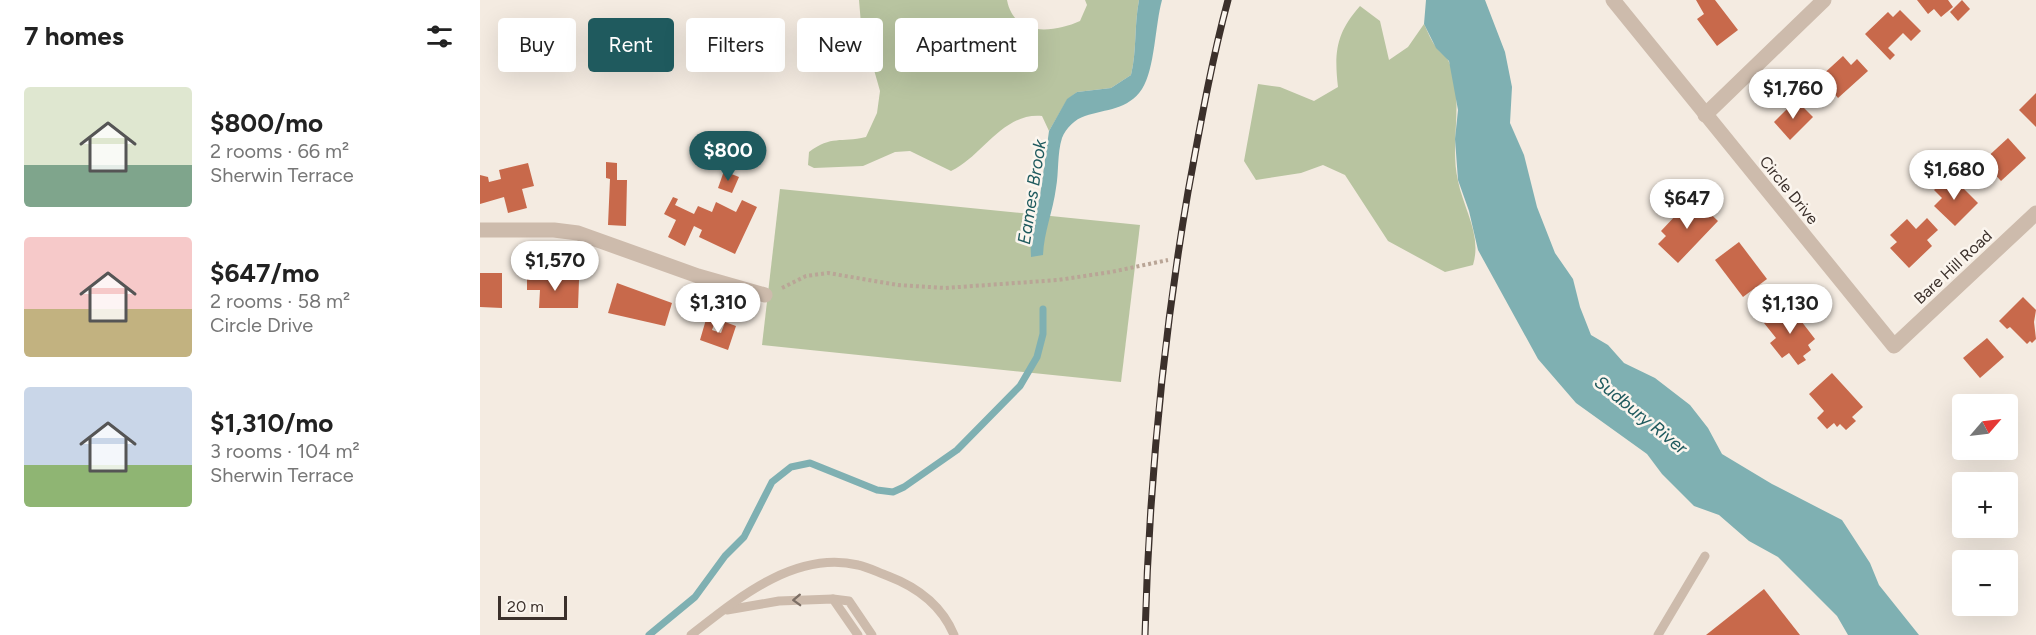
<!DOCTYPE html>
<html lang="en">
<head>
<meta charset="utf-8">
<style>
  :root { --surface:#fff; --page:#f6f6f6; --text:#222; --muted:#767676; --accent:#1f5a5e }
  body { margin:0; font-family:Figtree,sans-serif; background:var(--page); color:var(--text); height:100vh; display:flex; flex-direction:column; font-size:22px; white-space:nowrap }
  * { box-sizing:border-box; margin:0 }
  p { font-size:20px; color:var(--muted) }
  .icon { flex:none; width:33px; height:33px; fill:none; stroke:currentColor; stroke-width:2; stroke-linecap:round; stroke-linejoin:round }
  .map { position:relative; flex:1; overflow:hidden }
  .drawer { display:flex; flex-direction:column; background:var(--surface); width:480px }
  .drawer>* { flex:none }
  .top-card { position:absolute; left:18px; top:18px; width:570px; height:54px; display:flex; gap:12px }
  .needle { width:39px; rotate:62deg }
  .buttons { position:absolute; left:1472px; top:394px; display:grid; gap:12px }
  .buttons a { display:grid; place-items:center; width:66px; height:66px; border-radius:6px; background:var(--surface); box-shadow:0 6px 24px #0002; font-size:30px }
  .scale { position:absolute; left:18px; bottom:15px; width:69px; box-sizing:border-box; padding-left:6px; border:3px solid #3b302b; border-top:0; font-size:16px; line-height:21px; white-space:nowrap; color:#3b302b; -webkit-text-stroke:4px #fbf5ee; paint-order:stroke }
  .price { position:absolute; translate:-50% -51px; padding:0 14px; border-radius:21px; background:#fff; color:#222; font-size:20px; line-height:39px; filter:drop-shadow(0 2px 3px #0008) }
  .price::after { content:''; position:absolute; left:50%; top:36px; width:18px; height:14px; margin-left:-9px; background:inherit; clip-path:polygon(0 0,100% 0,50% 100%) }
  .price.selected { background:var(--accent); color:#fff }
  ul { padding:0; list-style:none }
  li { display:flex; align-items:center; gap:18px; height:150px; padding:0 24px }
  li span { display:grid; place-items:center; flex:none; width:168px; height:120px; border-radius:6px; color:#555 }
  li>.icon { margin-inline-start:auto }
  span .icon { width:72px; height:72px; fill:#fffc; stroke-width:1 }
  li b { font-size:26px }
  h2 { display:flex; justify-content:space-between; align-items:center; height:72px; padding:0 24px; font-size:26px }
  .chip { padding:0 21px; border-radius:6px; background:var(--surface); box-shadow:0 6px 24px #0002; font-size:21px; line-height:54px }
  .chip.selected { background:var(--accent); color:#fff }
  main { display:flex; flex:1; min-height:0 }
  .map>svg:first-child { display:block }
</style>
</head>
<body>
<main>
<section class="drawer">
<h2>7 homes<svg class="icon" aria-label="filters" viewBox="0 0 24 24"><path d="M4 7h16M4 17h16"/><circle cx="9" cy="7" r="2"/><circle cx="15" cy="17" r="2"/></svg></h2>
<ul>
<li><span style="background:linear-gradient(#dfe7d0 65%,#7fa58c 0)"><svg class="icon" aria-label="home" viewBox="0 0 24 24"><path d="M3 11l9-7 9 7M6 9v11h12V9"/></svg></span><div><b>$800/mo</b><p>2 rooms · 66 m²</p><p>Sherwin Terrace</p></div></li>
<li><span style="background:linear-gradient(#f6c9c9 60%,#c2b280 0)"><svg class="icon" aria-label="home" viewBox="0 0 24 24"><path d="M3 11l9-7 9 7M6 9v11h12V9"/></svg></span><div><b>$647/mo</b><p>2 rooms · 58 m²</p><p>Circle Drive</p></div></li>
<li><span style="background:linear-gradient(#c9d6e8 65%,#8fb573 0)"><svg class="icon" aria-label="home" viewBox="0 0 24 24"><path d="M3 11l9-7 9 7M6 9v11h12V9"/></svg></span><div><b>$1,310/mo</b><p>3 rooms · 104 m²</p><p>Sherwin Terrace</p></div></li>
</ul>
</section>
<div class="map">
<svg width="1556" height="635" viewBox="0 0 1556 635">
  <rect width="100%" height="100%" fill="#f4ebe1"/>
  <g fill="#b8c4a0">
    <path d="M 379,0 L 527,0 C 534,37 573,33 600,21 L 607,5 L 605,0 L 659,0 C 654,26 657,50 651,75 L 631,88 L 597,92 L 587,100 L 569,131 L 562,116 C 523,112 502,157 471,171 L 430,151 L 415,152 L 383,166 L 334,168 L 328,165 L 329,152 C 352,135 360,143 386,137 L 397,113 L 400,91 L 381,24 Z"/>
    <path d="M 880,6 L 900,21 L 909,60 L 928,47 L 944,24 C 948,32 951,41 957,48 C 960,53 967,56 969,62 C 985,100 969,142 978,181 C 984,210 1002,235 993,265 L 965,272 L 908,241 L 865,175 L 843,165 L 821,173 L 776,180 L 764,161 L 778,84 L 800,87 L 834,101 L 858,87 C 854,52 856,33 880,6 Z"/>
    <path d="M 300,189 L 660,225 L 641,382 L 282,345 Z"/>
  </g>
  <g fill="#7fb0b2">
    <path d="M 659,0 L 682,0 C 675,25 675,69 662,89 C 648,110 626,109 605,116 C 595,119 586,128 582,138 C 577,154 579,172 576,188 C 573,211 564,232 563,255 L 551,257 L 550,231 L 560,196 L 569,131 L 587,99 L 597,92 L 631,88 L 651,75 C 657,50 654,26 659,0 Z"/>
    <path d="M 946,0 L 1005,0 L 1025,52 L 1032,87 L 1030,123 L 1044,155 L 1057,207 L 1075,253 L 1093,279 L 1100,307 L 1111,335 L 1128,345 L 1144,363 L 1175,378 L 1210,405 L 1228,428 L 1242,454 L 1292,484 L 1362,520 L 1390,563 L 1399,585 L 1439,635 L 1368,635 L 1357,616 L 1298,557 L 1269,541 L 1239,515 L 1214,506 L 1182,474 L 1167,454 L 1096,403 L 1058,359 L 998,250 L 989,211 L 978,180 L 975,139 L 978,110 L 969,61 L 956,48 L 944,24 Z"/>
  </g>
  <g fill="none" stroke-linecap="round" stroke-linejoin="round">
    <path stroke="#7fb0b2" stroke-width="7" d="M 169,635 L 215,597 L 245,556 L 264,537 L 292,482 L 311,467 L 330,463 L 397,490 L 413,492 L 424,487 L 477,450 L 540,386 L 557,357 L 563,334 L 563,309"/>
  </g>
  <g fill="#c8694b">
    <path d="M 1216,0 L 1235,0 L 1258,30 L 1237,46 L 1217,19 L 1224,14 Z"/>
    <path d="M 1437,0 L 1468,0 L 1473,7 L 1461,17 L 1454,9 L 1448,14 Z"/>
    <path d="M 1482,0 L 1490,9 L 1478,21 L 1470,12 Z"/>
    <path d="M 1420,10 L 1441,31 L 1431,41 L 1423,33 L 1408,48 L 1415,55 L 1410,60 L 1385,34 L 1408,12 L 1413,17 Z"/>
    <path d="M 1363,56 L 1371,65 L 1377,59 L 1388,71 L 1358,98 L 1340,77 Z"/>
    <path d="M 1556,93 L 1556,127 L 1539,110 Z"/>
    <path d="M 1316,100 L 1333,117 L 1310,140 L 1294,122 Z"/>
    <path d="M 1528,138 L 1546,158 L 1521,181 L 1503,161 Z"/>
    <path d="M 126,162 L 137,163 L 137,180 L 147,180 L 146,226 L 128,225 L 130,179 L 126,178 Z"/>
    <path d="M 48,163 L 54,186 L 42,189 L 47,208 L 28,213 L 24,197 L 0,204 L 0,175 L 8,177 L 9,182 L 21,179 L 19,170 Z"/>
    <path d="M 244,171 L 259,177 L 252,193 L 238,188 Z"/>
    <path d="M 1480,177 L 1485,181 L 1481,186 L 1498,203 L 1475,226 L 1454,206 L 1462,198 L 1454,190 L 1466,178 L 1473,184 Z"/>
    <path d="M 193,197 L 198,199 L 195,205 L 214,214 L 218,206 L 232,212 L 236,202 L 256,212 L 262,200 L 277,207 L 255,254 L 219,237 L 222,230 L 214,226 L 205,246 L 188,237 L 196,220 L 184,214 Z"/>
    <path d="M 1213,197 L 1238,221 L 1198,263 L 1178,244 L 1186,236 L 1181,231 Z"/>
    <path d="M 1447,218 L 1458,230 L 1447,240 L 1452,246 L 1429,268 L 1410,248 L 1417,242 L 1410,235 L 1427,219 L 1436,229 Z"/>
    <path d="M 1259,242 L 1287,279 L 1263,297 L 1235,260 Z"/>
    <path d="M 0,273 L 22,273 L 22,308 L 0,307 Z"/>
    <path d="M 47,276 L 61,276 L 61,280 L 99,280 L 98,308 L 59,308 L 60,290 L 47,290 Z"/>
    <path d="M 137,283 L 192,303 L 185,326 L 128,313 Z"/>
    <path d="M 1543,297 L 1556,310 L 1554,322 L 1556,339 L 1552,343 L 1550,341 L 1547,344 L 1530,327 L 1527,329 L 1519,321 Z"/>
    <path d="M 1308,304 L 1335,339 L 1328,345 L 1331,350 L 1323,356 L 1326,360 L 1318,365 L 1309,353 L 1302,358 L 1290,343 L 1296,338 L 1284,323 Z"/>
    <path d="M 227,316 L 236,319 L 232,330 L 241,333 L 245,322 L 256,326 L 248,350 L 220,340 Z"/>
    <path d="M 1507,338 L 1524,357 L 1500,378 L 1483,358 Z"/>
    <path d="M 1352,373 L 1383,407 L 1372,417 L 1376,421 L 1366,430 L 1360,424 L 1357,427 L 1354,423 L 1347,429 L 1337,418 L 1344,411 L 1329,394 Z"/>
    <path d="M 1284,589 L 1320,635 L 1226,635 Z"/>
  </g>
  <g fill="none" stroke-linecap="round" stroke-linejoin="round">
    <path stroke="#b9a596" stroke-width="4" stroke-dasharray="3 3" stroke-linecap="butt" d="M 302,288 L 326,276 L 348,273 L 418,285 L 465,288 L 578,280 L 631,272 L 688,260"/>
    <g stroke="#cdbbac" stroke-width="9">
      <path d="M 353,599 L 369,601 L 392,635"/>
      <path d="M 247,610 L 299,601 L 353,599 L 378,635"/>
      <path d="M 211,635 C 257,599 315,550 378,565 C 388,567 399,573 408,576 C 437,587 462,606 474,635"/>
      <path d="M 1178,635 L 1225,556"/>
    </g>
    <g stroke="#cdbbac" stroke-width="15">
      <path d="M 1133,0 L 1414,346 L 1556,213"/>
      <path d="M 1225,115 L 1344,0"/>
      <path d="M 0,230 L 74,230 L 98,233 L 218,276 L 285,295"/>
    </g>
    <g stroke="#3b302b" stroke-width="7">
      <path id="rail" d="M 665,635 C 669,486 683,339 708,192 C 720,127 731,63 748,0"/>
    </g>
    <use href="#rail" stroke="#fbf5ee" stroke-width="4.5" stroke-dasharray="14" stroke-linecap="butt"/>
  </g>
  <defs><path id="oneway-chevron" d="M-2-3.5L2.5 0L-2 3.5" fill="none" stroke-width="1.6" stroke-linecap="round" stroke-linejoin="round" transform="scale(1.5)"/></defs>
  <use stroke="#7d6f65" href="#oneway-chevron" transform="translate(317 600) rotate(178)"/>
  <g text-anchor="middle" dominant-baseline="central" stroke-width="5" stroke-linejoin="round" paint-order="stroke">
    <g font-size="16" fill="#3b302b" stroke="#fbf5ee">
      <text transform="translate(1309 190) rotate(51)">Circle Drive</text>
      <text transform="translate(1473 267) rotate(-43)">Bare Hill Road</text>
    </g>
    <g font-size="18" font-style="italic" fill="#1f5a5e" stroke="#fbf5ee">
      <text transform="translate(552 192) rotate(-81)">Eames Brook</text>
      <text transform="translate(1161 415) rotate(39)">Sudbury River</text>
    </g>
  </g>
</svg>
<div class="buttons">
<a><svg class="needle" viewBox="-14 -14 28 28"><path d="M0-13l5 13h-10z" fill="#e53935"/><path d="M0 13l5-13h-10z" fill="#767676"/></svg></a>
<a>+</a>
<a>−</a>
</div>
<div class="scale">20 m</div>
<b class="price" style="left:1313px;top:120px">$1,760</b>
<b class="price selected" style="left:248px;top:182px">$800</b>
<b class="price" style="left:1474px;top:201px">$1,680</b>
<b class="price" style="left:1207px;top:230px">$647</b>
<b class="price" style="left:75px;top:292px">$1,570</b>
<b class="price" style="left:238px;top:334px">$1,310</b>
<b class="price" style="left:1310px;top:335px">$1,130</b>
<div class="top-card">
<a class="chip">Buy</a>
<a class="chip selected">Rent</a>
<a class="chip">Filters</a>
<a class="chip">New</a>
<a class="chip">Apartment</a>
</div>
</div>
</main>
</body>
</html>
